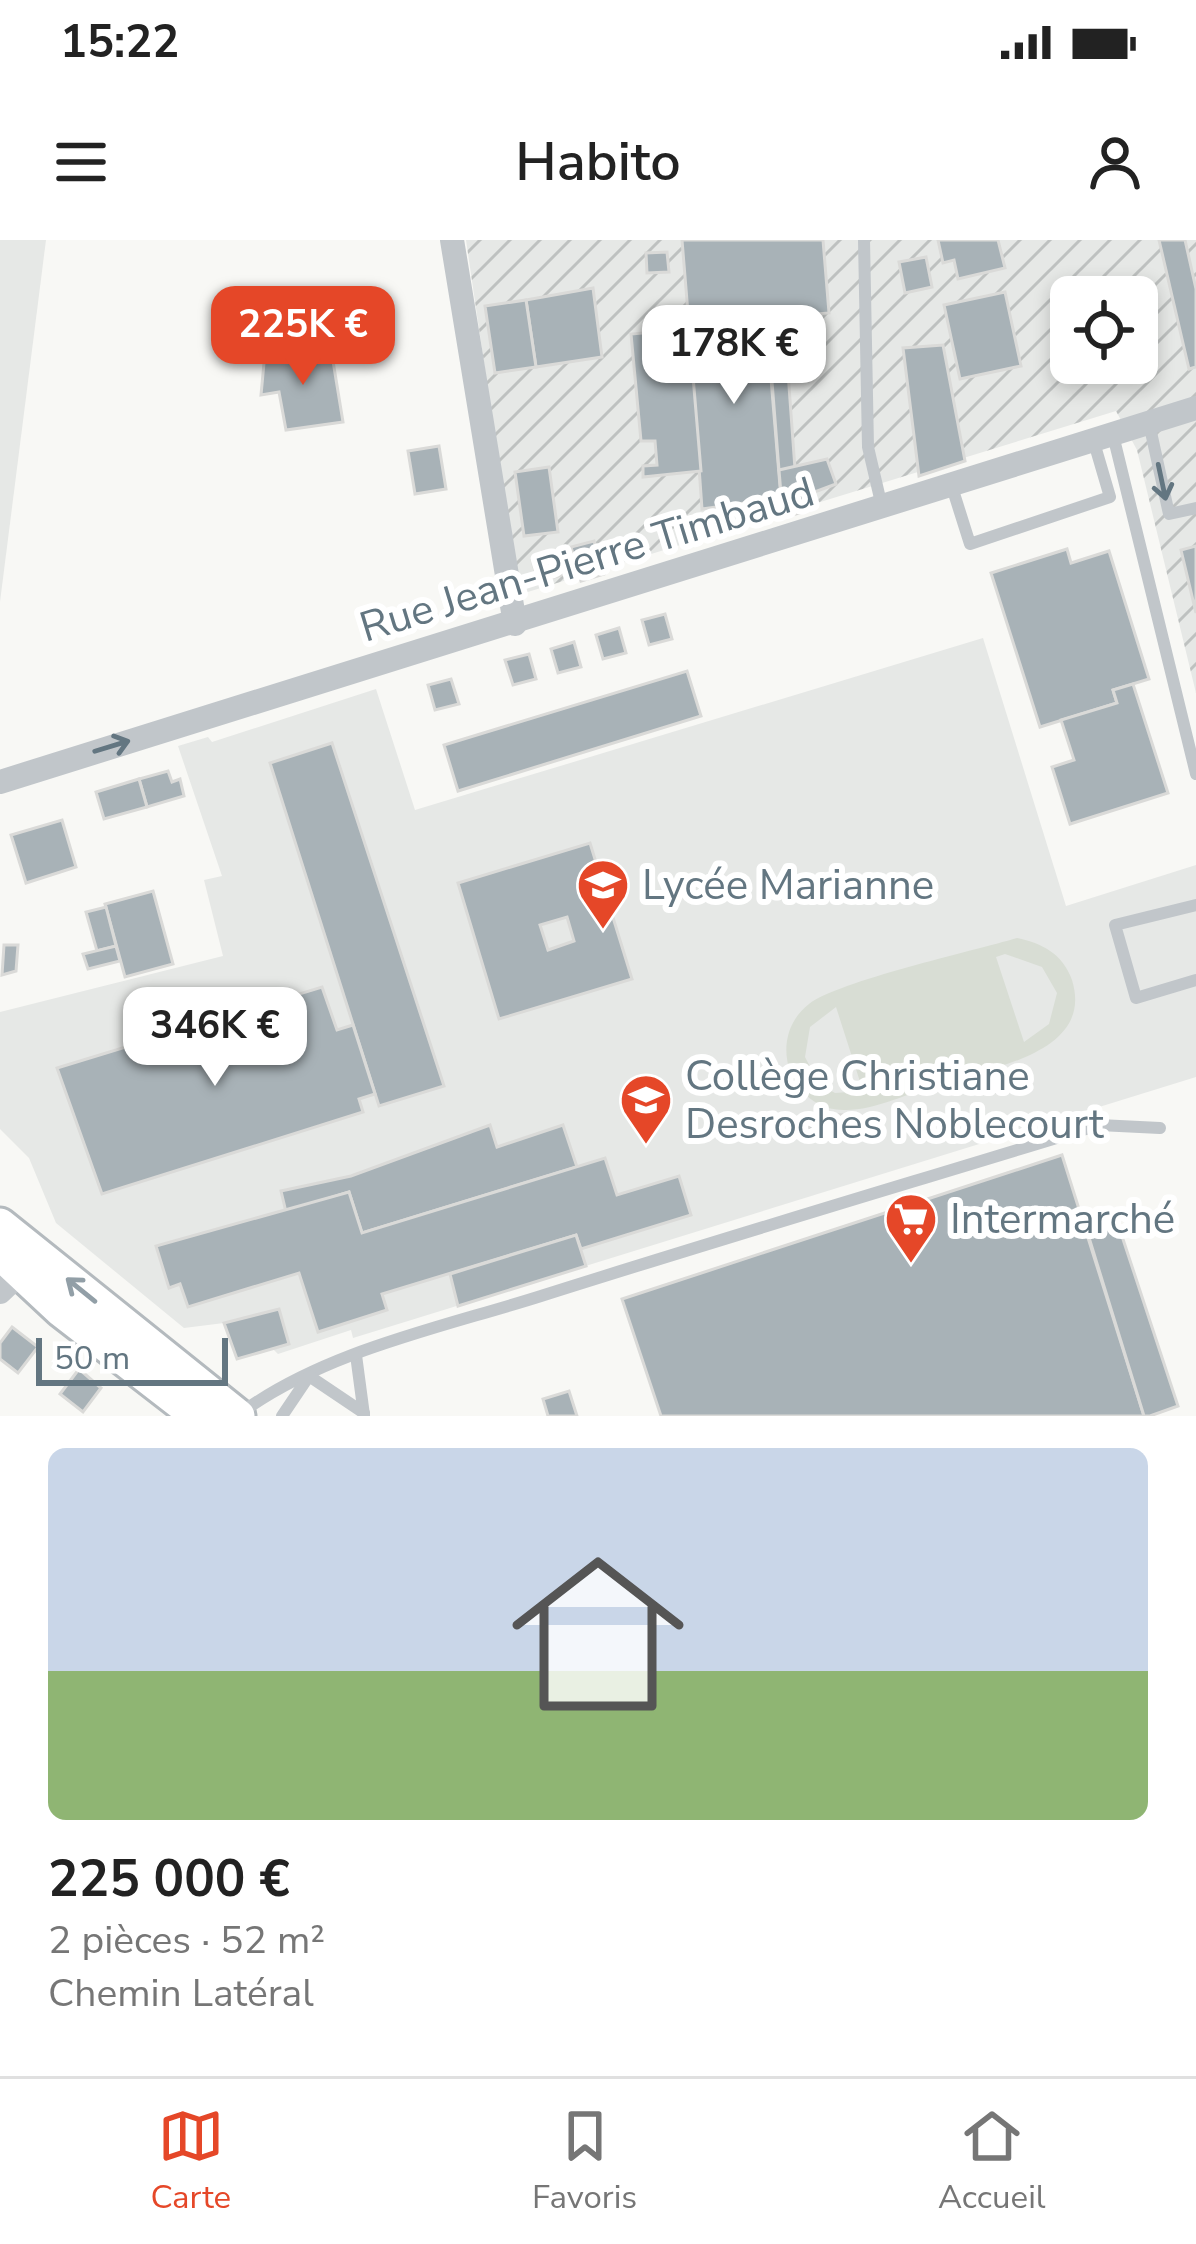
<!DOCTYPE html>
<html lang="fr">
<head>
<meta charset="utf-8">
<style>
  :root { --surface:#fff; --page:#f2f2f2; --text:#222; --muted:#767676; --line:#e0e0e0; --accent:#e54728 }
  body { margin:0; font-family:"Nunito Sans",sans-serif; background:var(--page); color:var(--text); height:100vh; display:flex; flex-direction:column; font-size:45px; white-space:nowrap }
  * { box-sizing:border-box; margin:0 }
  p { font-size:39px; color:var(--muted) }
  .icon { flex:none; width:66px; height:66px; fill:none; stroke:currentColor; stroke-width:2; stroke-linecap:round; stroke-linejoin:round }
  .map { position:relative; height:1176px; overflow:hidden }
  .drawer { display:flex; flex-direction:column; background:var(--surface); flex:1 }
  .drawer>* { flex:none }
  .controls { position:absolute; left:1050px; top:36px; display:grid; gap:24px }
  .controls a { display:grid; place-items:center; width:108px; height:108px; border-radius:18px; background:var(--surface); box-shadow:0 6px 18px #0003; font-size:60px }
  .scale { position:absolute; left:36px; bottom:30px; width:192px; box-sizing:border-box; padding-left:12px; border:6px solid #637681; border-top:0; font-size:33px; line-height:42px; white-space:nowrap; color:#637681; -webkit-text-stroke:9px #fff; paint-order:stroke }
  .price { position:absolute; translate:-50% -102px; padding:0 27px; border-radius:24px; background:#fff; color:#222; font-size:39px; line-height:78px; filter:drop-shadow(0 3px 6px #0008) }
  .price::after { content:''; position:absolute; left:50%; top:72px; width:36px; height:27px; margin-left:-18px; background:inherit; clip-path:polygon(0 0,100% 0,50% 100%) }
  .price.on { background:var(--accent); color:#fff }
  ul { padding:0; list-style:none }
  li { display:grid; align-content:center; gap:24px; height:636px; padding:0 48px }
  li span { display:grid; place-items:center; height:372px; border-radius:18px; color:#555 }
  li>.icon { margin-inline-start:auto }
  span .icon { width:216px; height:216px; fill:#fffc; stroke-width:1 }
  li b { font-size:51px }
  .status { display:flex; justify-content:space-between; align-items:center; height:84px; padding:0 60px; background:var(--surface); direction:ltr }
  .status svg { height:33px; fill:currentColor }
  header { display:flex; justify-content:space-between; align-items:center; height:156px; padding:0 48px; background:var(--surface); font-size:54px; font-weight:600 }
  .tabs { display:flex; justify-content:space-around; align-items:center; height:168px; border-top:3px solid var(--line); background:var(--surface); font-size:33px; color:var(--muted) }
  .tabs a { display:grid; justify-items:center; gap:6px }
  .tabs .on { color:var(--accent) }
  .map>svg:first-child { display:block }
</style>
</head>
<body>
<div class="status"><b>15:22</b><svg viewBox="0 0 49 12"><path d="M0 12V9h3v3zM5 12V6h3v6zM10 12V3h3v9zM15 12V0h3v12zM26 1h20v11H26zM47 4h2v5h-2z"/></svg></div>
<header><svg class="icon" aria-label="menu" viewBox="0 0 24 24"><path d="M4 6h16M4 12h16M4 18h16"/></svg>Habito<svg class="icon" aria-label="person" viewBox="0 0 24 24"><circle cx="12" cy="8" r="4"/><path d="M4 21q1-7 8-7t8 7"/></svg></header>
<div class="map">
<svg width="1196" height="1176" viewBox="0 0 1196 1176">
  <defs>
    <pattern id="industrial-furrows" width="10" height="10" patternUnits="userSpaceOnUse" patternTransform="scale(3)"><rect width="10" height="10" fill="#e6e8e6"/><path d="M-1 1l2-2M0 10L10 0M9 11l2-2" fill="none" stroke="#bec1c0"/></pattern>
  </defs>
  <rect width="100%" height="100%" fill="#f8f8f5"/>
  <g fill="#e6e8e6">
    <path d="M 0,0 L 46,0 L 0,362 Z"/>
    <path d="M 983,398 L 1066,666 L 1196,625 L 1196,837 L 353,1098 L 351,1090 L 278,1114 L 273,1109 L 237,1119 L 224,1083 L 184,1088 L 56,983 L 29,918 L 0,889 L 0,772 L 223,716 L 204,640 L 222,636 L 178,506 L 208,497 L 212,502 L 376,449 L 415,570 Z"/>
  </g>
  <path fill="url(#industrial-furrows)" fill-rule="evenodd" d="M 466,0 L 1196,0 L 1196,453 L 1137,210 L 1116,171 L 518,355 ZM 1071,57 L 1137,57 L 1137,123 L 1071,123 Z"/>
  <path fill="#d8ddd4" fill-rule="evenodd" d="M 1017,698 C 1042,703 1063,714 1072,740 C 1095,814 988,828 939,844 C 909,853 874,871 843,870 C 788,868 766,797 809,764 C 839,741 973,711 1017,698 ZM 1005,714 L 1042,727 L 1057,753 L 1049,784 L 1024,802 L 996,717 ZM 836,767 L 863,851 L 835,853 L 819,844 L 805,817 L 810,787 Z"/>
  <g fill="#a8b2b7" stroke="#dadad8" stroke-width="3" fill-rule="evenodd">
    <path d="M 682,0 L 823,0 L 829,73 L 767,78 L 765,67 L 688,73 Z"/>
    <path d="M 938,0 L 998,0 L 1005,28 L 958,39 L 954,20 L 943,23 Z"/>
    <path d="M 1159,0 L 1185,0 L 1196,49 L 1196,127 L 1189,129 Z"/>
    <path d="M 667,12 L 669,32 L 647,33 L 646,13 Z"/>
    <path d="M 926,17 L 932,47 L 905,53 L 899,22 Z"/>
    <path d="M 593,48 L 602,117 L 536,127 L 526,60 Z"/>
    <path d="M 1005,52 L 1021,126 L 960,139 L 944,65 Z"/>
    <path d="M 526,60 L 536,127 L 495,133 L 485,66 Z"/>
    <path d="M 765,67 L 781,258 L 702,269 L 688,73 Z"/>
    <path d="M 784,77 L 795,229 L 779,230 L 767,78 Z"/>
    <path d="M 689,89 L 701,231 L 643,237 L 643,226 L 657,225 L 655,201 L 641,201 L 631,94 Z"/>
    <path d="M 943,105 L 965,221 L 919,236 L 903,108 Z"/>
    <path d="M 265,112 L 332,115 L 343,182 L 286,190 L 279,152 L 261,155 Z"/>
    <path d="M 439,206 L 446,249 L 415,254 L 408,211 Z"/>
    <path d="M 827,219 L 836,244 L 809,254 L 809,270 L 783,278 L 779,230 Z"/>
    <path d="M 549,227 L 558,292 L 524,296 L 515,232 Z"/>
    <path d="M 594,301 L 604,334 L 581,341 L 576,324 L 566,326 L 568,333 L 538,342 L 532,320 L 561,311 L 563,317 L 573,314 L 571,307 Z"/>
    <path d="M 1196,306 L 1196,373 L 1181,310 Z"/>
    <path d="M 1067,309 L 1071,323 L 1109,311 L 1149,439 L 1113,450 L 1117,463 L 1040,487 L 991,333 Z"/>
    <path d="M 665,374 L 672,399 L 649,405 L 642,380 Z"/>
    <path d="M 619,388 L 626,413 L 603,419 L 596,395 Z"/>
    <path d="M 574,402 L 581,427 L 558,433 L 551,409 Z"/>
    <path d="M 529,414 L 536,439 L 513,445 L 505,420 Z"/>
    <path d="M 687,431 L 701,476 L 458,551 L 444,505 Z"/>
    <path d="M 451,439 L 459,464 L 435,470 L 428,445 Z"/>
    <path d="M 1133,444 L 1168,553 L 1070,584 L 1052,527 L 1074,520 L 1061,480 L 1117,463 L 1113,450 Z"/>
    <path d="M 332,503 L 444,846 L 379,866 L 270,523 Z"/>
    <path d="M 168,531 L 172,542 L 180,539 L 184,556 L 147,567 L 139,539 Z"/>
    <path d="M 139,539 L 147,567 L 104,579 L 96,552 Z"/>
    <path d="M 62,580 L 76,627 L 26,643 L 11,595 Z"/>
    <path d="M 590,603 L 632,739 L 499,779 L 458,643 ZM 567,677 L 574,701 L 548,710 L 540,685 Z"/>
    <path d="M 153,651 L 173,724 L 125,737 L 105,664 Z"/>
    <path d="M 106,667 L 116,706 L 97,711 L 86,672 Z"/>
    <path d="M 4,705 L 18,705 L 16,731 L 2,735 Z"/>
    <path d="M 116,706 L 120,721 L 88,729 L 83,714 Z"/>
    <path d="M 322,747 L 337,790 L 353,785 L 375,854 L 359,859 L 363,872 L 102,954 L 57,828 Z"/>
    <path d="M 806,874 L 847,875 L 850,891 L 812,899 Z"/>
    <path d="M 490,885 L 497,907 L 563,885 L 577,927 L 362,993 L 349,952 L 286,972 L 281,951 L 351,936 Z"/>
    <path d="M 1062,915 L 1144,1176 L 661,1176 L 622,1059 Z"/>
    <path d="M 605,918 L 617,955 L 679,936 L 691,975 L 581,1009 L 576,995 L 382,1054 L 387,1070 L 318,1092 L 299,1033 L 188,1067 L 180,1044 L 169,1048 L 156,1006 L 349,952 L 362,993 Z"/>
    <path d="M 1117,981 L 1178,1166 L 1150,1176 L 1144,1176 L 1087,991 Z"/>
    <path d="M 576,995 L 586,1026 L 458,1066 L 450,1034 Z"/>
    <path d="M 279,1069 L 289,1104 L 237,1119 L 224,1083 Z"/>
    <path d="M 12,1087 L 38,1107 L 18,1133 L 0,1119 L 0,1103 Z"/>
    <path d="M 79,1129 L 101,1148 L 83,1172 L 60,1154 Z"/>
    <path d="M 569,1151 L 577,1176 L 548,1176 L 543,1159 Z"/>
  </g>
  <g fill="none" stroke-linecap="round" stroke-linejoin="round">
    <g stroke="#b4babe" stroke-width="39">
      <g id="secondary">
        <path d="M 0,985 L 238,1176"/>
        <path d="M 0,1013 L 61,1070 L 198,1176"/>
      </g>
    </g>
    <g stroke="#c1c6ca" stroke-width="12">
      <path d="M 864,0 L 868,207 L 882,267"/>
      <path d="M 1149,183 L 1169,274 L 1196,268"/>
      <path d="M 1113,195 L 1196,534"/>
      <path d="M 952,247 L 970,304 L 1110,257 L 1093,199"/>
      <path d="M 1196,665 L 1115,685 L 1136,758 L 1196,740"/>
      <path d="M 356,1115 L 364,1175"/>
      <path d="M 238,1175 C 324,1111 440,1088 541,1056 C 727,997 913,942 1099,885 L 1160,888"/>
      <path d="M 282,1176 L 309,1136 L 364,1173"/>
    </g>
    <g stroke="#c1c6ca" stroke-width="24">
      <path d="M 452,0 L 515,384"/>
      <path d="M 0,542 L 1196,168"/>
      <path d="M 0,1052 L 20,1033"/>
    </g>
    <use href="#secondary" stroke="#fff" stroke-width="33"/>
  </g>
  <defs><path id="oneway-shaft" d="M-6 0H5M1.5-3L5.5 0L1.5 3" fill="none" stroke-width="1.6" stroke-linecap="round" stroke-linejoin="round" transform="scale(3)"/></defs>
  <g stroke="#637681">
    <use href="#oneway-shaft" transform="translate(1162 242) rotate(78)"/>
    <use href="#oneway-shaft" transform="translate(112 506) rotate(-17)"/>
  </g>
  <use stroke="#929fa7" href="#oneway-shaft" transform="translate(81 1050) rotate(-141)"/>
  <defs>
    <g id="school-pin" transform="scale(2.7)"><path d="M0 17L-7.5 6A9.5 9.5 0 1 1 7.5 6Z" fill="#e54728" stroke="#fff"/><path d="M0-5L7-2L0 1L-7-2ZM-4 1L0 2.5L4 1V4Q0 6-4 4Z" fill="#fff"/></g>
    <g id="supermarket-pin" transform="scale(2.7)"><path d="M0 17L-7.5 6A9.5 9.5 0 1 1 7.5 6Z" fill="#e54728" stroke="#fff"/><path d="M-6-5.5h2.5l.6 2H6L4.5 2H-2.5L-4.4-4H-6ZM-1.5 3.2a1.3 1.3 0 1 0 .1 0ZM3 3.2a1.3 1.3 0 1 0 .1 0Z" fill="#fff"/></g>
  </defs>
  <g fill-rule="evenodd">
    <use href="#school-pin" x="603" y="645"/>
    <use href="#school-pin" x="646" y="860"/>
    <use href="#supermarket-pin" x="911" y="979"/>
  </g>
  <g text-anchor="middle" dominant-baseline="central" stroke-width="12" stroke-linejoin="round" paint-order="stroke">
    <g font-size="42" fill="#637681" stroke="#fff">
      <text transform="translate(587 320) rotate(-17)">Rue Jean-Pierre Timbaud</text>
    </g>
    <g font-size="42" fill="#637681" stroke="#fff" text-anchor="start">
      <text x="642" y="645">Lycée Marianne</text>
      <text x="685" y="836">Collège Christiane<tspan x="685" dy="48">Desroches Noblecourt</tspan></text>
      <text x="950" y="979">Intermarché</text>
    </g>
  </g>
</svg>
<div class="controls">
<a><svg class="icon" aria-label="locate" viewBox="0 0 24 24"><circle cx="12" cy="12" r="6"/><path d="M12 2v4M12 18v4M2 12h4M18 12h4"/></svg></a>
</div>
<div class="scale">50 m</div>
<b class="price on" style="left:303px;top:148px">225K €</b>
<b class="price" style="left:734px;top:167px">178K €</b>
<b class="price" style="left:215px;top:849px">346K €</b>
</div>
<section class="drawer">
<ul>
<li><span style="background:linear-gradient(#c9d6e8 60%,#8fb573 0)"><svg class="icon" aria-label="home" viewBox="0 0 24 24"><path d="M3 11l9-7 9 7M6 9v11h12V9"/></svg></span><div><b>225 000 €</b><p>2 pièces · 52 m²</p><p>Chemin Latéral</p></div></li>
</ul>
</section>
<nav class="tabs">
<a class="on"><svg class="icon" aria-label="map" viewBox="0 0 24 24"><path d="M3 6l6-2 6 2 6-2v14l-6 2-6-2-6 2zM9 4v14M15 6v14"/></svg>Carte</a>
<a><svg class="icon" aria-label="saved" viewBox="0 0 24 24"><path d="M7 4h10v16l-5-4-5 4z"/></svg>Favoris</a>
<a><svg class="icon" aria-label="home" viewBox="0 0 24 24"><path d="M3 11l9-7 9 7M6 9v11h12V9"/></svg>Accueil</a>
</nav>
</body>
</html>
